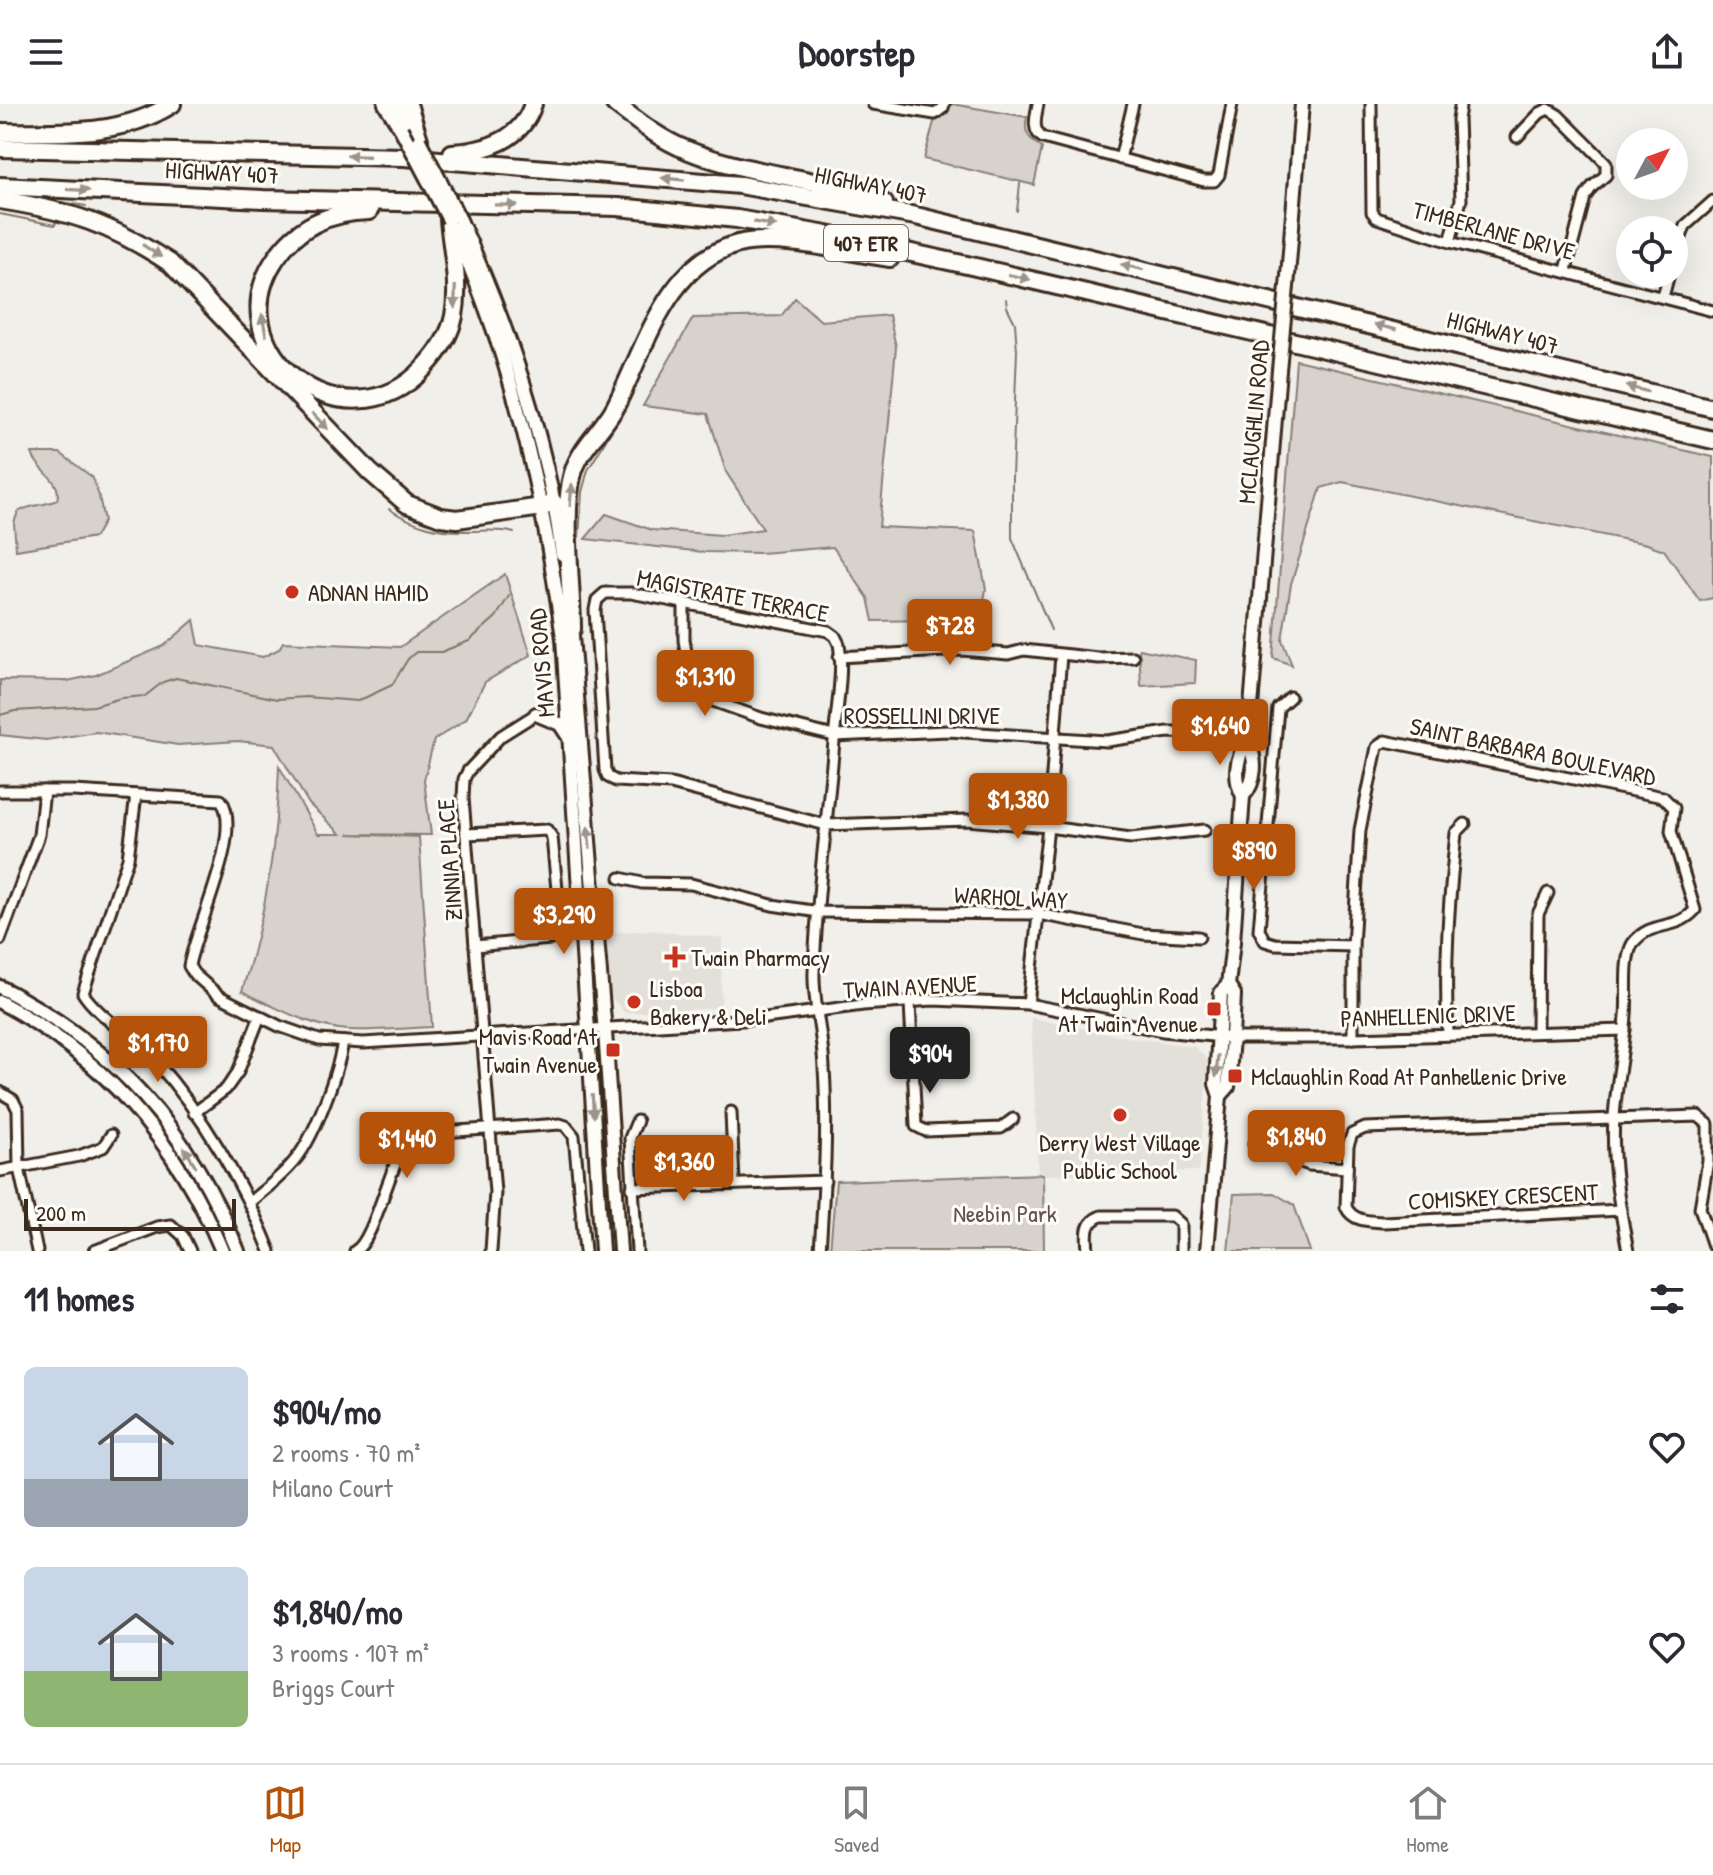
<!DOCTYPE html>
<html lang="en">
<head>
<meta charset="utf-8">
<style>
  :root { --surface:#fff; --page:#f7f7f7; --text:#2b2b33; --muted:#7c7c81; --line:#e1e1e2; --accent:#b45309 }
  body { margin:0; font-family:"Patrick Hand",sans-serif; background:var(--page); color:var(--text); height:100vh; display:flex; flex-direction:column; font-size:30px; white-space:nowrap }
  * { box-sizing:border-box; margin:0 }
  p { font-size:26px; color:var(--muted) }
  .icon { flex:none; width:44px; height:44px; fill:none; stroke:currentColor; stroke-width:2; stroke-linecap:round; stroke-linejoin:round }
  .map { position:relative; height:1147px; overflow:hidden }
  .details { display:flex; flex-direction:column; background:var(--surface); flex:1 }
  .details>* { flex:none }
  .needle { width:52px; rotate:49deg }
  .fabs { position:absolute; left:1616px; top:24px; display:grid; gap:16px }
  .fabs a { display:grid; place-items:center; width:72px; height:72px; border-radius:50%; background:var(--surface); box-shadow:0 8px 32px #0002; font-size:40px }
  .scale { position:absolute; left:24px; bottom:20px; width:212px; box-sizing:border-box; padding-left:8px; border:4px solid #3b2a1e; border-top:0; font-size:22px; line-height:28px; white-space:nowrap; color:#3b2a1e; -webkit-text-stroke:6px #fdfcf7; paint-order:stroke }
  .price { position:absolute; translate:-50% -68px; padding:0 18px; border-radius:8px; background:var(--accent); color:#fff; font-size:26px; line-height:52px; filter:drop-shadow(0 2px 4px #0008) }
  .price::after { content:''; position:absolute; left:50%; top:48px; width:24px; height:18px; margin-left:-12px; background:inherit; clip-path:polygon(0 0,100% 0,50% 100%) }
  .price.current { background:#222; color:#fff }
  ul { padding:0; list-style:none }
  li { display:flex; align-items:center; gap:24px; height:200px; padding:0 24px }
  li span { display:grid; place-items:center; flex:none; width:224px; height:160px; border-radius:12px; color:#555 }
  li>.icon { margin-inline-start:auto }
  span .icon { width:96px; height:96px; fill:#fffc; stroke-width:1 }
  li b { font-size:34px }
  h2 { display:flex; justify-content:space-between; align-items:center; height:96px; padding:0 24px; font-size:34px }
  header { display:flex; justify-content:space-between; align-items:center; height:104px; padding:0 24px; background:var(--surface); font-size:36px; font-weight:700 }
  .tab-bar { display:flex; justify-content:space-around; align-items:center; height:112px; border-top:2px solid var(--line); background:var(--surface); font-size:22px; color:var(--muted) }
  .tab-bar a { display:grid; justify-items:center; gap:4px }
  .tab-bar .current { color:var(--accent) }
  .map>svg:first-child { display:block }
</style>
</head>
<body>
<header><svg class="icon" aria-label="menu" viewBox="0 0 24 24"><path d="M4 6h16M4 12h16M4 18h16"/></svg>Doorstep<svg class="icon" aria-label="share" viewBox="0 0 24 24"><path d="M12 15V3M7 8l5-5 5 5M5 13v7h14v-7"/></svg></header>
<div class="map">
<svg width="1713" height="1147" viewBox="0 0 1713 1147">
  <rect width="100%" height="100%" fill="#f1efea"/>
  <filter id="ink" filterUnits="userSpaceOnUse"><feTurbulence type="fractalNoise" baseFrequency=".0125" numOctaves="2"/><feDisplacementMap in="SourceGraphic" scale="16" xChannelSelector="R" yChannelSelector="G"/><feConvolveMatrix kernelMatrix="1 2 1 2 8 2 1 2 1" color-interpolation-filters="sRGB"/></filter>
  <g filter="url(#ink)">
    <g fill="#e3e0da">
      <path d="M 651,826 L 722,834 L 721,904 L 625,909 L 611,893 L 606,829 Z"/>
      <path d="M 1031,914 L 1127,933 L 1195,943 L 1208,956 L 1199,1067 L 1038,1071 Z"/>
    </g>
    <g fill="#d7d2cc" stroke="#897e75" stroke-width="2">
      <path d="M 952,0 L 1027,13 C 1023,29 1029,35 1042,44 L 1034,81 L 924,55 L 934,18 L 945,11 Z"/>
      <path d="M 795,194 L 821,217 L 889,211 L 896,243 L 879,423 L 975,427 L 986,485 L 981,515 L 873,517 L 868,494 L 833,443 L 761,449 L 703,448 L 585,435 L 606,410 L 652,426 L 722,431 L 763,425 L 726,368 L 708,310 L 643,302 L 693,214 L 781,212 Z"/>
      <path d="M 1296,256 L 1713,353 L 1713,494 L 1700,497 L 1664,446 L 1647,440 L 1342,378 L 1321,384 L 1291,480 L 1282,536 L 1292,561 L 1273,554 Z"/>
      <path d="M 32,349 L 60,349 L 92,373 L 99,392 L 104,417 L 95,433 L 16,446 L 14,419 L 18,408 C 31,400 44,402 57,396 C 63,375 37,368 32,349 Z"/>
      <path d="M 505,470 L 531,551 L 485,578 L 466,615 L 434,636 L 424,676 L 431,731 L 348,730 L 419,733 L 432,923 C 405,924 377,927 349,926 C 313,924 274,903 242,887 C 265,815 277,738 279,662 L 318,730 L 341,730 L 309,700 L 274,641 L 238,637 L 178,641 L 96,628 L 46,636 L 0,631 L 0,576 L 67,577 L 96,571 L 164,542 L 194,516 L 199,541 L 263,553 L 279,545 L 283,538 L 400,543 Z"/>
      <path d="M 1139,545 L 1196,556 L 1195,579 L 1141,582 Z"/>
      <path d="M 1043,1070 L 1044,1147 L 830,1147 L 836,1077 Z"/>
      <path d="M 1274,1089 L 1294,1101 L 1310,1147 L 1228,1147 L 1234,1090 Z"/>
    </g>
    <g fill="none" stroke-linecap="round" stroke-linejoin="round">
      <g stroke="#80746b" stroke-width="2">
        <path d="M 60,101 L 61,98 L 86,102"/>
        <path d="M 1017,107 L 1020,80"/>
        <path d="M 0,110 L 55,121 L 56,117"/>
        <path d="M 1006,195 L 1007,203 L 1015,219 L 1017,247 L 1012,372 L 1012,434 L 1051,526"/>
        <path d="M 389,405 C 415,422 439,428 469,427 C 484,427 500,425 514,429"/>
        <path d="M 579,433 L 582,388 L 588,366 L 621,311"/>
        <path d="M 0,611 L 15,607 L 94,602 L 121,594 L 145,592 L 163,578 L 176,574 L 277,595 L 306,593 L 358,597 L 392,581 L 408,555 L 416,548 L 441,548 L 469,537 L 496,513 L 509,492"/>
      </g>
      <g stroke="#3b2a1e" stroke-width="15">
        <g id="street">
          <path d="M 873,0 L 935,10 L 943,4 L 944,0"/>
          <path d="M 1038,0 C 1036,12 1031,27 1043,34 L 1204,77 L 1214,77 L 1219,71 L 1232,0"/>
          <path d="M 1371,0 L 1372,108 L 1377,114 L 1450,138 L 1713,207"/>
          <path d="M 1517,33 L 1540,9 L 1548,5 L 1558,11 L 1606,59 L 1606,71 L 1592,83 L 1585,93 L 1566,166"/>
          <path d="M 1120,55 L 1133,0"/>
          <path d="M 1450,138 L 1461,96 L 1458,15 L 1460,3"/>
          <path d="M 1674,153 L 1685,122 L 1713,97"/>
          <path d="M 1663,193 L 1669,170"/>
          <path d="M 684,500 L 684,536 L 693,590 L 761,614 L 834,632 L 948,627 L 1107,637 L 1168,628 L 1249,629"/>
          <path d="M 839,553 L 962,546 L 1008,550 L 1024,546 L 1098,554 L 1133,553"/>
          <path d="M 1290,593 L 1278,604 L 1259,826 L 1265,837 L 1275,840 L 1353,842"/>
          <path d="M 0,687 L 74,687 L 221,696 C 244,728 195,825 189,862 L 194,870 L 219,892 L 279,922 L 319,936 L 363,939 L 758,915 L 863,901 L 933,896 L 1028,900 L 1163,927 L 1232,934 L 1353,934 L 1625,926"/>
          <path d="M 136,691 L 128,754 L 83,889 C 95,909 136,937 155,957 C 202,1009 244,1081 270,1147"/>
          <path d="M 466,730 L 547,726 L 552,733 L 560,817 L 559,829 L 551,835 L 475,842"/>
          <path d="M 620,774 L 642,779 L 691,780 L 772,801 L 819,808 L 1038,810 L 1143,830 L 1199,833"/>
          <path d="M 0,836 L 39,731 L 44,687"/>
          <path d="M 910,898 L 916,1022 L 926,1027 L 1001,1024 L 1013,1015"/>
          <path d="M 1028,900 L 1048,723 L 1061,551"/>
          <path d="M 1537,927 L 1538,810 L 1548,789"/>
          <path d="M 1448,929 C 1444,861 1449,797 1456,729 L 1465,720"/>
          <path d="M 1353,934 L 1353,842 L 1360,726 L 1377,643 L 1385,637 L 1663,693 L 1674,704 L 1671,727 L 1695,806 C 1675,828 1652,815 1633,839 C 1623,854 1628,893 1626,911 C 1624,946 1616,979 1614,1014 C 1611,1058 1620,1104 1628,1147"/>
          <path d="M 0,988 L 13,996 L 18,1006 L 19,1064 L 37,1147"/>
          <path d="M 731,1008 L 734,1080"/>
          <path d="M 194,1009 L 226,985 L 238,968 L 260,912"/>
          <path d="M 1254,1040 L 1309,1061 L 1347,1064"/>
          <path d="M 0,1067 L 79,1052 L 103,1043 L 111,1031"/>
          <path d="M 632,1084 L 825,1077"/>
          <path d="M 250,1098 C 265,1085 283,1072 296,1055 C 315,1032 338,968 343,938"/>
          <path d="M 1621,1106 L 1384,1118 C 1370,1117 1353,1118 1346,1103 L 1348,1042 L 1352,1030 L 1365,1024 L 1698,1012 L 1708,1020 L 1708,1057 L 1700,1104 L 1713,1142"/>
          <path d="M 94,1147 L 157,1123 L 171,1121 L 183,1132 L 190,1147"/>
          <path d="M 355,1147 C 376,1136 389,1054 413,1030 L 560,1020 L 566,1022 L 574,1032 L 585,1147"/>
          <path d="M 491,1147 L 495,1088 L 463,694 L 464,675 L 468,667 L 501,632 L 536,610"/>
          <path d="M 637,1147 L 630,1034 L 637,1017"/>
          <path d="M 820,1147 C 824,1086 828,1026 824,964 C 823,933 813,899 814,868 C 816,792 828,713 834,637 C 836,608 844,567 839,540 L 835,532 L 828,527 L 631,489 L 605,489 L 597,496 L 595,506 L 605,666 L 608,673 L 616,677 L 671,680 L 826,721 L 967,716 L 1048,723 L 1131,734 L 1205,726"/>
          <path d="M 1088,1147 C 1087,1131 1084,1119 1101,1112 L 1172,1112 L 1181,1120 L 1181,1147"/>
        </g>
      </g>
      <g stroke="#3b2a1e" stroke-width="18">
        <g id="secondary">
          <path d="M 385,0 L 401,25"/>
          <path d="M 397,0 L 409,20"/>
          <path d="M 460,116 C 508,221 547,335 562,450"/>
          <path d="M 454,126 C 513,255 543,393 563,534 L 602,1147"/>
          <path d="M 1288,172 L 1302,0"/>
          <path d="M 571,520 L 606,941 L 620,1147"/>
          <path d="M 536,610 L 560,620 L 568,632"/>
          <path d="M 1243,692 C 1256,678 1257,655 1248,639 L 1279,266"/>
          <path d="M 0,883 C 115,942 190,1027 238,1147"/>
          <path d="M 0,898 C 105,954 177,1038 222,1147"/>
          <path d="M 1220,992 L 1228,983 L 1232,934 L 1234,890 L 1228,881"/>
          <path d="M 1207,1147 L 1220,992 L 1216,980 L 1221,888 L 1228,881 L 1233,838 L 1243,692 C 1234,676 1235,652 1248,639"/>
        </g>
      </g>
      <g stroke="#3b2a1e" stroke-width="22">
        <g id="highway">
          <path d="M 408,0 L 419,36"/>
          <path d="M 615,0 C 637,17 661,36 687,46 C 750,72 821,72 884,99"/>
          <path d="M 0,28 C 58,28 121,33 172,0"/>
          <path d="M 0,44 L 404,53 L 740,81 L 916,112 L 1713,304"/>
          <path d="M 452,49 C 486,47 522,36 533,0"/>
          <path d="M 0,82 L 263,95 L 618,103 L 737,115 L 838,133 L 967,161 L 1713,336"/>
          <path d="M 0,96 C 70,107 111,120 170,159 L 370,368 L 407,400 L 441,413 L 457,415 L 542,403 L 554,399"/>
          <path d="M 369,107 C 331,108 298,121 276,154 C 213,246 345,349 424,264 C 438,249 450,232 454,212 C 460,181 452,147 449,116"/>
          <path d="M 572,525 C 572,482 561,404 574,366 C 581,344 602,326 614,305 C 645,247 665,159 738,140 C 778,130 848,148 890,154"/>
        </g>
      </g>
      <use href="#street" stroke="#fdfcf7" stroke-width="9"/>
      <use href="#secondary" stroke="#fdfcf7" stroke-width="12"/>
      <use href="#highway" stroke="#fdfcf7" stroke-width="16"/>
      <g stroke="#3b2a1e" stroke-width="18" stroke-linecap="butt">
        <g id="secondary-bridge">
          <path d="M 401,25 L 449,116"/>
          <path d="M 419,36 L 460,116"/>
          <path d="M 1279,266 L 1288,172"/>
        </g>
      </g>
      <use href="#secondary-bridge" stroke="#fdfcf7" stroke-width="12"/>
    </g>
    <defs><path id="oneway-solid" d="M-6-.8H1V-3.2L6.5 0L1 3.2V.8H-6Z" transform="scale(2)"/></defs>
    <g fill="#9c938a">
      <use href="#oneway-solid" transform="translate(358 52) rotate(-178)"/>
      <use href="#oneway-solid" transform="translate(673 75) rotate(-175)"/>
      <use href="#oneway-solid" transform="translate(78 86) rotate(3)"/>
      <use href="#oneway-solid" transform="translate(506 101) rotate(1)"/>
      <use href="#oneway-solid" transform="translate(765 120) rotate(10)"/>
      <use href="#oneway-solid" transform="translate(152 147) rotate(33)"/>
      <use href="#oneway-solid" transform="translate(1132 163) rotate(-167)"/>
      <use href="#oneway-solid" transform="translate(1019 173) rotate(13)"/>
      <use href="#oneway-solid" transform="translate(455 193) rotate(91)"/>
      <use href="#oneway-solid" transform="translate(264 221) rotate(-101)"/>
      <use href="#oneway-solid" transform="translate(1385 223) rotate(-166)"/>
      <use href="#oneway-solid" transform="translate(1637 285) rotate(-166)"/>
      <use href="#oneway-solid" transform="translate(320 317) rotate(46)"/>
      <use href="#oneway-solid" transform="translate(571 391) rotate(-85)"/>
      <use href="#oneway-solid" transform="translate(589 734) rotate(-95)"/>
      <use href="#oneway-solid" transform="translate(1217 962) rotate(95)"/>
      <use href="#oneway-solid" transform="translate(593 1002) rotate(86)"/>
      <use href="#oneway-solid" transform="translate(190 1053) rotate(-122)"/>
    </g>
  </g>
  <g fill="#c8321e" stroke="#fdfcf7" stroke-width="3">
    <circle cx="292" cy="488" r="8"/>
    <path d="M671 841h8v8h8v8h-8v8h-8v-8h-8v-8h8z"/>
    <circle cx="634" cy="898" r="8"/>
    <rect x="1206" y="897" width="16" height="16" rx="4"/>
    <rect x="605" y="938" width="16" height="16" rx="4"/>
    <rect x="1227" y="964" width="16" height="16" rx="4"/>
    <circle cx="1120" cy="1011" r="8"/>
  </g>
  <g text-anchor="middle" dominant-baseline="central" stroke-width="6" stroke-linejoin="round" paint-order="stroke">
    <rect fill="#fdfcf7" stroke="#75695f" stroke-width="2" x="824" y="121" width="84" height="36" rx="6"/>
    <g font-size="22" font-weight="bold" fill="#3b2a1e">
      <text x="866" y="139">407 ETR</text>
    </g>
    <g font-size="24" fill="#3b2a1e" stroke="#fdfcf7">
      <text transform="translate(222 68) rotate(3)">HIGHWAY 407</text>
      <text transform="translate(871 80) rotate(11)">HIGHWAY 407</text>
      <text transform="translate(1494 126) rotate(15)">TIMBERLANE DRIVE</text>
      <text transform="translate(1503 228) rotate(14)">HIGHWAY 407</text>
      <text transform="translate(1253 318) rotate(-85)">MCLAUGHLIN ROAD</text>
      <text transform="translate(733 491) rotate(11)">MAGISTRATE TERRACE</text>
      <text transform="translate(541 559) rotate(-95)">MAVIS ROAD</text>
      <text x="922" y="611">ROSSELLINI DRIVE</text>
      <text transform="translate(1533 647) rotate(12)">SAINT BARBARA BOULEVARD</text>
      <text transform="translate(449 756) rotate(-94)">ZINNIA PLACE</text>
      <text transform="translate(1011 793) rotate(3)">WARHOL WAY</text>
      <text transform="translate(910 882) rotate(-3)">TWAIN AVENUE</text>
      <text transform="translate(1428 911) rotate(-2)">PANHELLENIC DRIVE</text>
      <text transform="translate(1503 1092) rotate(-3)">COMISKEY CRESCENT</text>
    </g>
    <g font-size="24" fill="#3b2a1e" stroke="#fdfcf7" text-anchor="start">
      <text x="308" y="488">ADNAN HAMID</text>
      <text x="691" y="853">Twain Pharmacy</text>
      <text x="650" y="884">Lisboa<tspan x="650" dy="28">Bakery &amp; Deli</tspan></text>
      <text x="1198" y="891" text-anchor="end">Mclaughlin Road<tspan x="1198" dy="28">At Twain Avenue</tspan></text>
      <text x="597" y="932" text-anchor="end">Mavis Road At<tspan x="597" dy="28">Twain Avenue</tspan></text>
      <text x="1251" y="972">Mclaughlin Road At Panhellenic Drive</text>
      <text x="1120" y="1038" text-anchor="middle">Derry West Village<tspan x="1120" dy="28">Public School</tspan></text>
    </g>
    <g font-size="24" fill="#62544a" stroke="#fdfcf7">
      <text x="1005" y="1109">Neebin Park</text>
    </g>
  </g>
</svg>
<div class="fabs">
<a><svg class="needle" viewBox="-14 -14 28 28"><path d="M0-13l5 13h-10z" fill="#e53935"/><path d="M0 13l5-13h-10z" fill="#7c7c81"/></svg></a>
<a><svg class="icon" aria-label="locate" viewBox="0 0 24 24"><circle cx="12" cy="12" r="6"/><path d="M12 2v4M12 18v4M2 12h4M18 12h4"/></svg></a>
</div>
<div class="scale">200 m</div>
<b class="price" style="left:950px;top:563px">$728</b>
<b class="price" style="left:705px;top:614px">$1,310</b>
<b class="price" style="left:1220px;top:663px">$1,640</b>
<b class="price" style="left:1018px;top:737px">$1,380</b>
<b class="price" style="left:1254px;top:788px">$890</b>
<b class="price" style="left:564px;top:852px">$3,290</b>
<b class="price" style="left:158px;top:980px">$1,170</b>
<b class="price current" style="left:930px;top:991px">$904</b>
<b class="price" style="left:1296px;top:1074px">$1,840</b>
<b class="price" style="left:407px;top:1076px">$1,440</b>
<b class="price" style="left:684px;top:1099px">$1,360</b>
</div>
<section class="details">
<h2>11 homes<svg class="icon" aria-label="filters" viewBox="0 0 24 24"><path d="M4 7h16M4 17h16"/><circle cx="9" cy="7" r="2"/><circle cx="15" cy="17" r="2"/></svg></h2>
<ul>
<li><span style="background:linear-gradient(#c9d6e8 70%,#9aa5b1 0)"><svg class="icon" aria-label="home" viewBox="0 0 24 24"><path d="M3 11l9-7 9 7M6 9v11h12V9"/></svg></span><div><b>$904/mo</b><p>2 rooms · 70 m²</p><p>Milano Court</p></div><svg class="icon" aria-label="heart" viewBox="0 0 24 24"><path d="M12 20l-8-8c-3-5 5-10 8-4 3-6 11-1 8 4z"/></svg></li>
<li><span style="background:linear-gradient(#c9d6e8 65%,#8fb573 0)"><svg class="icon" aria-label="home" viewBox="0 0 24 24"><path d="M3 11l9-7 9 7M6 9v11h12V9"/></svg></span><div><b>$1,840/mo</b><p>3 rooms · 107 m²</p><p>Briggs Court</p></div><svg class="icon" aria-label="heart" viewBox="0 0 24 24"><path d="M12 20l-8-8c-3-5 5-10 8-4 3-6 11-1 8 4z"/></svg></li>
</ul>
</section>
<nav class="tab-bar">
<a class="current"><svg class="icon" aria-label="map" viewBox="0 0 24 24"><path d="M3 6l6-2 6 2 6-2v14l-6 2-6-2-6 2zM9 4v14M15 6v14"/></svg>Map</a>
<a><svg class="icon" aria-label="saved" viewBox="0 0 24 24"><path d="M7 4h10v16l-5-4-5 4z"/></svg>Saved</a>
<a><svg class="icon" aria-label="home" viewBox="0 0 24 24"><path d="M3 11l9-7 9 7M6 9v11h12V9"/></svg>Home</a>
</nav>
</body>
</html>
